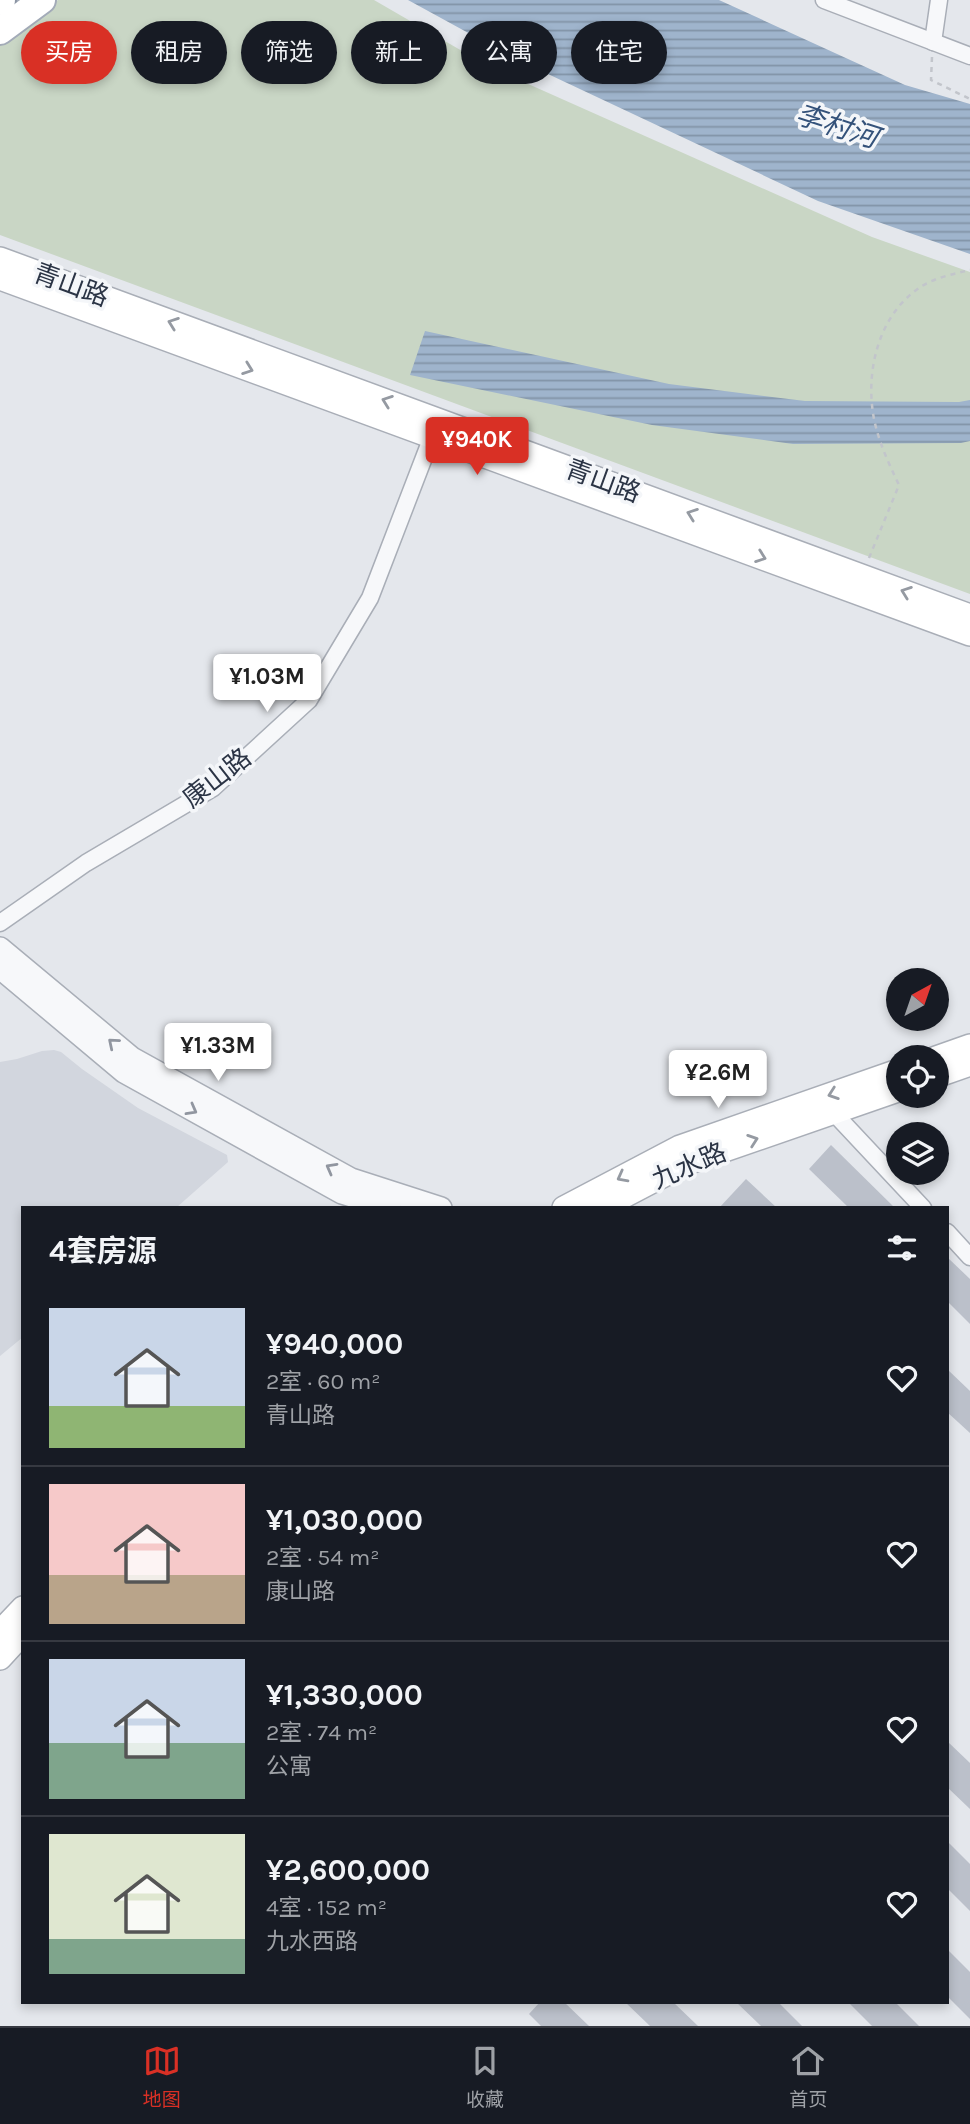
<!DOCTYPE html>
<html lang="zh">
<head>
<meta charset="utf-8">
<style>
  :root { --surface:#171b24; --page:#20242c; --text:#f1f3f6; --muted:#9ea1a6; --line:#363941; --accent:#d93025 }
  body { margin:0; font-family:Karla,"Noto Sans SC",sans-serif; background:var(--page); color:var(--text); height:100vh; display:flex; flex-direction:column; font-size:26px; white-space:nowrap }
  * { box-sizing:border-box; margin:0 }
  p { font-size:23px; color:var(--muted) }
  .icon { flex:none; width:38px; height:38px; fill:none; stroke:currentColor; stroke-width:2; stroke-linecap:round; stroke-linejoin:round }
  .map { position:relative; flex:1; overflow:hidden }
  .sheet { position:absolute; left:21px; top:1206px; width:928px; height:798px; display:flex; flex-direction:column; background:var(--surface); border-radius:0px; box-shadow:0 4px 10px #0003 }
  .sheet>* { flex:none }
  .banner { position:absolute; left:21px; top:21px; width:929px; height:63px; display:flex; gap:14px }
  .needle { width:46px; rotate:40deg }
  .tools { position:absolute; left:886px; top:968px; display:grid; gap:14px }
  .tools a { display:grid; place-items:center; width:63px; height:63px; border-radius:50%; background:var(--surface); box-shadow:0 4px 10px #0003; font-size:35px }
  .price { position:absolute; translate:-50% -60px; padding:0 16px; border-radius:7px; background:#fff; color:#222; font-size:23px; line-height:46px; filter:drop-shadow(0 2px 4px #0008) }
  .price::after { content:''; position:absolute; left:50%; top:42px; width:21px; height:16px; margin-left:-10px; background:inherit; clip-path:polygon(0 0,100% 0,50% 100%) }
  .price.on { background:var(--accent); color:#fff }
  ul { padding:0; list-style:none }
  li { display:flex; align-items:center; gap:21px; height:175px; padding:0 28px }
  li+li { border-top:2px solid var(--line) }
  li span { display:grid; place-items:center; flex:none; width:196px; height:140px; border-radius:0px; color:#555 }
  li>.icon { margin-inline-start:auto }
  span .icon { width:84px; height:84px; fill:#fffc; stroke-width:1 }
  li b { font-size:30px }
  h2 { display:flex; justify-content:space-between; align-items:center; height:84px; padding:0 28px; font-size:30px }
  .tag { padding:0 24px; border-radius:32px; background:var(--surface); box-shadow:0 4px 10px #0003; font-size:24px; line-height:63px }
  .tag.on { background:var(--accent); color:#fff }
  .dock { display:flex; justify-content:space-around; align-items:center; height:98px; border-top:2px solid var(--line); background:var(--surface); font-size:19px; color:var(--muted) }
  .dock a { display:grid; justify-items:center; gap:4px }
  .dock .on { color:var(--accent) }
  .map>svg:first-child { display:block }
</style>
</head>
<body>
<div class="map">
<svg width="970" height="2026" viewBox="0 0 970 2026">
  <defs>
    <pattern id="water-rules" width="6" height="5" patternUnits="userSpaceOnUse" patternTransform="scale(1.75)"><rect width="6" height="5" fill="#9fb4cc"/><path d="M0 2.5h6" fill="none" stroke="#8293a7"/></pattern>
  </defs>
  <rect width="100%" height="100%" fill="#e4e7ec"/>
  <path fill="#d2d6de" d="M 54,1050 L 61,1052 L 82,1069 L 138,1108 L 227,1155 L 228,1162 L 177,1207 L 23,1208 L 23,1337 L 0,1356 L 0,1062 L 17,1059 L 42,1051 Z"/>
  <path fill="#c9d6c5" d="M 58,0 L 374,0 L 488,66 L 872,237 L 970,272 L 970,594 L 0,235 L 0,44 Z"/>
  <g fill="url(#water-rules)">
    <path d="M 408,0 L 719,0 L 905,85 L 970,104 L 970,254 L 818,201 L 516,59 Z"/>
    <path d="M 425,331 L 669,384 L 805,401 L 959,402 L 970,400 L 970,441 L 961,443 L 793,444 L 652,425 L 410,375 Z"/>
  </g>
  <g fill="#bbc0ca">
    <path d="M 831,1145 L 895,1208 L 849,1208 L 809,1169 Z"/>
    <path d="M 746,1179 L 777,1208 L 719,1208 Z"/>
    <path d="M 947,1257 L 970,1279 L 970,1324 L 947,1301 Z"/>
    <path d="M 947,1369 L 970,1391 L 970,1433 L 947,1412 Z"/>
    <path d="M 947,1741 L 970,1763 L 970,1809 L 947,1787 Z"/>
    <path d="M 947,1841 L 970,1864 L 970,1911 L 947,1888 Z"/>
    <path d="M 947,1949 L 970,1972 L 970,2019 L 947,1996 Z"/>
    <path d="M 540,2002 L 564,2002 L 589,2026 L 541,2026 L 529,2014 Z"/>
    <path d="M 625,2002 L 673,2002 L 698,2026 L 650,2026 Z"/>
    <path d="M 736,2002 L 778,2002 L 802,2026 L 761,2026 Z"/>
    <path d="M 848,2002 L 895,2002 L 919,2026 L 872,2026 Z"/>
  </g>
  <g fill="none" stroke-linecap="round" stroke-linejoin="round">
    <g stroke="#a9aeb7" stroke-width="19">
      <g id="minor">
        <path d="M 824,0 L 970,56"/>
        <path d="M 933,42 L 939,0"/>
        <path d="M 0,923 L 86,863 L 213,788 L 309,700 L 370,598 L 435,429"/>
        <path d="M 833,1112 L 923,1208"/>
        <path d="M 947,1232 L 970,1257"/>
      </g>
    </g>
    <g stroke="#a9aeb7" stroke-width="24">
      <g id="tertiary">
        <path d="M 0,948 L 132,1058 L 351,1179 L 441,1208"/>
        <path d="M 0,968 L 124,1072 L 342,1193 L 390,1208"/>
      </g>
    </g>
    <g stroke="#a9aeb7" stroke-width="26">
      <g id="secondary">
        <path d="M 0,259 L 970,616"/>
        <path d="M 0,278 L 970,634"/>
        <path d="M 936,1058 L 970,1046"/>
        <path d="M 936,1076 L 970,1064"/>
        <path d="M 564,1208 L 680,1147 L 898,1071"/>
        <path d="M 601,1208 L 687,1163 L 898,1090"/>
        <path d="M 0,1632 L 23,1608"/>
        <path d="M 0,1658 L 23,1633"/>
      </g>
    </g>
    <g stroke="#a3abb8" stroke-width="30">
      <path id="primary" d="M 0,31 L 42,0"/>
    </g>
    <g stroke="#8b94a3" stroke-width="32">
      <path id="trunk" d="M 0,1 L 1,0"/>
    </g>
    <g stroke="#c2c5cb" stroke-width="2.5" stroke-dasharray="5 5" stroke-linecap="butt">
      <path d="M 932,57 L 931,80 L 970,99"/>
      <path d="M 869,558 L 899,485 C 889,464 879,443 874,419 C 865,372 878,316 919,288 C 933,278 953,274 970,270"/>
    </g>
    <use href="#minor" stroke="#f7f8fa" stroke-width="16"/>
    <use href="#tertiary" stroke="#f7f8fa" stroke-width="21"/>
    <use href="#secondary" stroke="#fff" stroke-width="23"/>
    <use href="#primary" stroke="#fff" stroke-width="26"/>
    <use href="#trunk" stroke="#fff" stroke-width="28"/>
  </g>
  <defs><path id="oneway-chevron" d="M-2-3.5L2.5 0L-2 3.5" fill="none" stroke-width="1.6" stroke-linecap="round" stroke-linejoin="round" transform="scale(1.75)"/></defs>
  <g stroke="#959aa2">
    <use href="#oneway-chevron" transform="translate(173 323) rotate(-160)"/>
    <use href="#oneway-chevron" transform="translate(248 369) rotate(20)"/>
    <use href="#oneway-chevron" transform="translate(387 401) rotate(-160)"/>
    <use href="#oneway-chevron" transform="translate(692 514) rotate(-160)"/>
    <use href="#oneway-chevron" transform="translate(761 557) rotate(20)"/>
    <use href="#oneway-chevron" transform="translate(906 592) rotate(-160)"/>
    <use href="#oneway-chevron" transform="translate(833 1094) rotate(161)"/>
    <use href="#oneway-chevron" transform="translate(753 1140) rotate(-19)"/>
    <use href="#oneway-chevron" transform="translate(622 1177) rotate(152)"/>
  </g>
  <g stroke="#9196a0">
    <use href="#oneway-chevron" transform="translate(113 1043) rotate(-140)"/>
    <use href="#oneway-chevron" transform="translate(192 1110) rotate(29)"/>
    <use href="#oneway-chevron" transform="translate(331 1168) rotate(-151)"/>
  </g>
  <g text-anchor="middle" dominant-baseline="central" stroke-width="7" stroke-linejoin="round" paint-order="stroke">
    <g font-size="26" fill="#2b3445" stroke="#f4f6f9">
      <text transform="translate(71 285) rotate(20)">青山路</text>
      <text transform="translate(603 481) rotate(20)">青山路</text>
      <text transform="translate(217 778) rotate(-38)">康山路</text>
      <text transform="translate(689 1166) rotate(-23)">九水路</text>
    </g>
    <g font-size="28" font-style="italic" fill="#34527a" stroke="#f4f6f9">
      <text transform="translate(837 126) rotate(18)">李村河</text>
    </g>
  </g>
</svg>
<div class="tools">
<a><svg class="needle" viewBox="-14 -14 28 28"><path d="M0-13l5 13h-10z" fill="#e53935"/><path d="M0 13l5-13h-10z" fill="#9ea1a6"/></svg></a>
<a><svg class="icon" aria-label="locate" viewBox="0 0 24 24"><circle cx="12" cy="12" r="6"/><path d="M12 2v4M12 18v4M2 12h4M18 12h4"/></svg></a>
<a><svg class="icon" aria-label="layers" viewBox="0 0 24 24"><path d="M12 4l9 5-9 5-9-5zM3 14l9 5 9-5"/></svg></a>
</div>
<b class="price on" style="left:477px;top:477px">¥940K</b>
<b class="price" style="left:267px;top:714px">¥1.03M</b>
<b class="price" style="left:218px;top:1083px">¥1.33M</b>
<b class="price" style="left:718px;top:1110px">¥2.6M</b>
<div class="banner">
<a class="tag on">买房</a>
<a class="tag">租房</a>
<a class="tag">筛选</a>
<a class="tag">新上</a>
<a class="tag">公寓</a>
<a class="tag">住宅</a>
</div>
<section class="sheet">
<h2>4套房源<svg class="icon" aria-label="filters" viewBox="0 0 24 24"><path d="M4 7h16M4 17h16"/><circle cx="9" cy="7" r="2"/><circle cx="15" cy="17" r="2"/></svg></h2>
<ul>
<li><span style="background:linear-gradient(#c9d6e8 70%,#8fb573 0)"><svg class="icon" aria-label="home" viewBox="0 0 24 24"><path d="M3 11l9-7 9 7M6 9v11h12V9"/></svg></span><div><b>¥940,000</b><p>2室 · 60 m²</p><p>青山路</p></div><svg class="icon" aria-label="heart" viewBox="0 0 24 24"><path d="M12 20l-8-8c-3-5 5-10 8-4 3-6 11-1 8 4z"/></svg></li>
<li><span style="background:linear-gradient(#f6c9c9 65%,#b9a48a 0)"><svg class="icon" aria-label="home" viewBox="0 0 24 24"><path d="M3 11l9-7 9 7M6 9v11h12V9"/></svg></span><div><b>¥1,030,000</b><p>2室 · 54 m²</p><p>康山路</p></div><svg class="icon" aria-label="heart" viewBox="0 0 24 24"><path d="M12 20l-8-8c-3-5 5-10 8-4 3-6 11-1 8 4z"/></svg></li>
<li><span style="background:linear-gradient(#c9d6e8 60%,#7fa58c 0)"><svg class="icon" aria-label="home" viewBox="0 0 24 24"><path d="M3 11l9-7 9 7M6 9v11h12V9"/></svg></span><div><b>¥1,330,000</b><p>2室 · 74 m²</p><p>公寓</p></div><svg class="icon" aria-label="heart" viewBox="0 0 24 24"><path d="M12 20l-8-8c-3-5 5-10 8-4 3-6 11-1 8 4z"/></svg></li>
<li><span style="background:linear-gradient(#dfe7d0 75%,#7fa58c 0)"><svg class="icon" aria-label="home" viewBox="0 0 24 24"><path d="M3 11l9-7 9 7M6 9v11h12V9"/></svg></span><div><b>¥2,600,000</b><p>4室 · 152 m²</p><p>九水西路</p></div><svg class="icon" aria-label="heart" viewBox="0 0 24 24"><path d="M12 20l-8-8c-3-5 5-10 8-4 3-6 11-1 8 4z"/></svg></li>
</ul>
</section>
</div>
<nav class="dock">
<a class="on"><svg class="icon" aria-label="map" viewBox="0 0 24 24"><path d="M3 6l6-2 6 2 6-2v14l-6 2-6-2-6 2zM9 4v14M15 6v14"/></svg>地图</a>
<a><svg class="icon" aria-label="saved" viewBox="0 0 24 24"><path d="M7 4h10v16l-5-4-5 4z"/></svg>收藏</a>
<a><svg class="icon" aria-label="home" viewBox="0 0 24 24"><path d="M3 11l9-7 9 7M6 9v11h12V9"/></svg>首页</a>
</nav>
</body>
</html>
